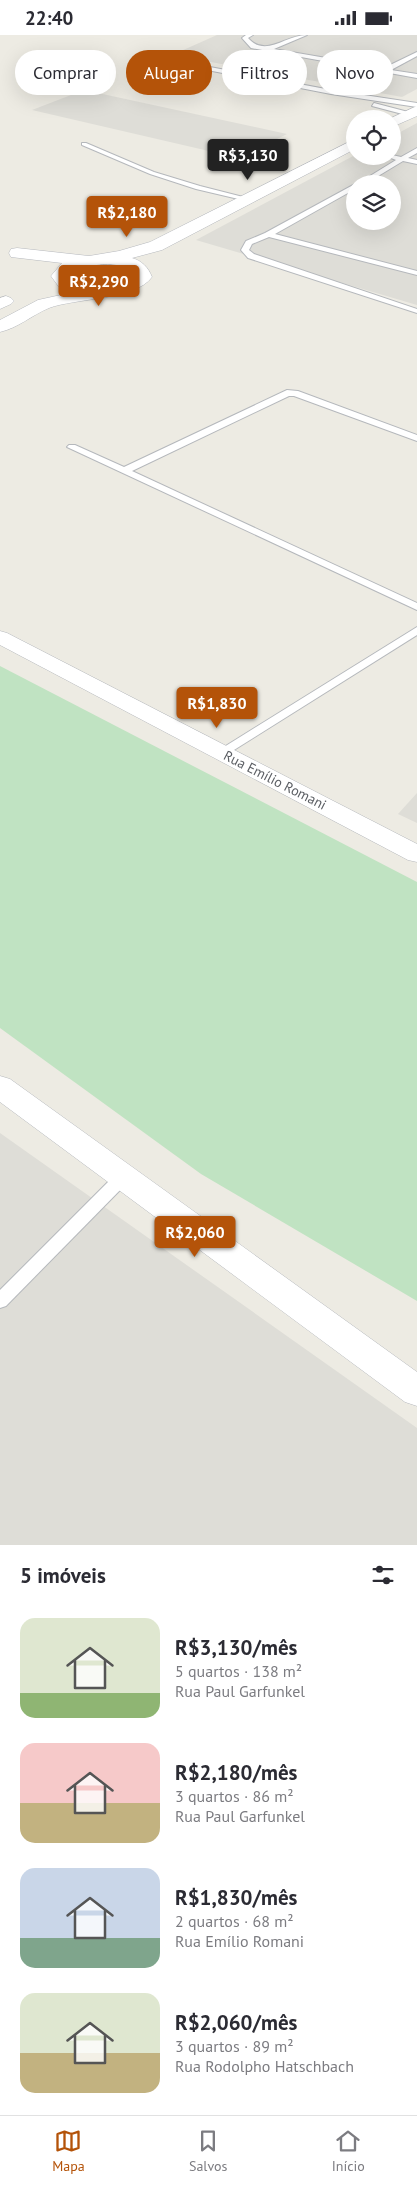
<!DOCTYPE html>
<html lang="pt">
<head>
<meta charset="utf-8">
<style>
  :root { --surface:#fff; --page:#f7f7f7; --text:#2b2b33; --muted:#7c7c81; --line:#e1e1e2; --accent:#b45309 }
  body { margin:0; font-family:"PT Sans",sans-serif; background:var(--page); color:var(--text); height:100vh; display:flex; flex-direction:column; font-size:19px; white-space:nowrap }
  * { box-sizing:border-box; margin:0 }
  p { font-size:16px; color:var(--muted) }
  .icon { flex:none; width:28px; height:28px; fill:none; stroke:currentColor; stroke-width:2; stroke-linecap:round; stroke-linejoin:round }
  .map { position:relative; height:1510px; overflow:hidden }
  .panel { display:flex; flex-direction:column; background:var(--surface); flex:1 }
  .panel>* { flex:none }
  .banner { position:absolute; left:15px; top:15px; width:388px; height:45px; display:flex; gap:10px }
  .controls { position:absolute; left:346px; top:75px; display:grid; gap:10px }
  .controls a { display:grid; place-items:center; width:55px; height:55px; border-radius:50%; background:var(--surface); box-shadow:0 5px 20px #0002; font-size:25px }
  .price { position:absolute; translate:-50% -42px; padding:0 11px; border-radius:5px; background:var(--accent); color:#fff; font-size:16px; line-height:32px; filter:drop-shadow(0 1px 2px #0008) }
  .price::after { content:''; position:absolute; left:50%; top:30px; width:15px; height:11px; margin-left:-8px; background:inherit; clip-path:polygon(0 0,100% 0,50% 100%) }
  .price.current { background:#222; color:#fff }
  ul { padding:0; list-style:none }
  li { display:flex; align-items:center; gap:15px; height:125px; padding:0 20px }
  li span { display:grid; place-items:center; flex:none; width:140px; height:100px; border-radius:15px; color:#555 }
  li>.icon { margin-inline-start:auto }
  span .icon { width:60px; height:60px; fill:#fffc; stroke-width:1 }
  li b { font-size:21px }
  h2 { display:flex; justify-content:space-between; align-items:center; height:60px; padding:0 20px; font-size:21px }
  .chip { padding:0 18px; border-radius:22px; background:var(--surface); box-shadow:0 5px 20px #0002; font-size:18px; line-height:45px }
  .chip.current { background:var(--accent); color:#fff }
  .status { display:flex; justify-content:space-between; align-items:center; height:35px; padding:0 25px; background:var(--surface); direction:ltr }
  .status svg { height:14px; fill:currentColor }
  .tab-bar { display:flex; justify-content:space-around; align-items:center; height:70px; border-top:1px solid var(--line); background:var(--surface); font-size:14px; color:var(--muted) }
  .tab-bar a { display:grid; justify-items:center; gap:2px }
  .tab-bar .current { color:var(--accent) }
  .map>svg:first-child { display:block }
</style>
</head>
<body>
<div class="status"><b>22:40</b><svg viewBox="0 0 49 12"><path d="M0 12V9h3v3zM5 12V6h3v6zM10 12V3h3v9zM15 12V0h3v12zM26 1h20v11H26zM47 4h2v5h-2z"/></svg></div>
<div class="map">
<svg width="417" height="1510" viewBox="0 0 417 1510">
  <rect width="100%" height="100%" fill="#edebe3"/>
  <g fill="#deddd7" fill-rule="evenodd">
    <path d="M 217,0 L 417,0 L 417,54 L 402,62 L 172,20 Z"/>
    <path d="M 84,55 L 287,99 L 239,123 L 32,75 Z"/>
    <path d="M 417,88 L 417,270 L 196,205 L 355,120 L 392,121 L 393,101 ZM 355,149 L 392,149 L 392,186 L 355,186 Z"/>
    <path d="M 417,758 L 417,788 L 398,779 Z"/>
    <path d="M 0,1098 L 417,1393 L 417,1510 L 0,1510 Z"/>
  </g>
  <path fill="#c0e3c2" d="M 0,631 L 417,847 L 417,1266 L 201,1139 L 0,993 Z"/>
  <g fill="none" stroke-linecap="round" stroke-linejoin="round">
    <g stroke="#b5b8bc" stroke-width="2">
      <g id="lane">
        <path d="M 246,0 L 253,0 L 248,3 C 266,23 285,0 307,0 L 274,14 L 384,33 L 417,17 L 417,21 L 391,35 L 417,39 L 417,43 L 251,13 L 242,3 Z"/>
        <path d="M 173,25 L 331,55 L 417,68 L 417,72 L 331,59 L 171,28 Z"/>
        <path d="M 374,68 L 412,78 L 413,79 L 410,81 L 372,71 Z"/>
        <path d="M 82,108 L 86,108 L 154,137 L 200,151 L 251,164 L 247,166 L 196,154 L 150,139 L 82,110 Z"/>
        <path d="M 417,113 L 417,118 L 408,123 L 417,125 L 417,129 L 403,126 L 365,149 L 357,149 L 396,125 L 386,121 L 392,120 L 401,122 Z"/>
        <path d="M 355,149 L 355,154 L 275,199 L 417,236 L 417,240 L 269,202 L 252,209 L 249,215 L 254,219 L 417,274 L 417,278 L 248,223 L 241,215 L 246,206 L 265,198 Z"/>
        <path d="M 287,355 L 298,356 L 417,400 L 417,406 L 294,361 L 289,361 L 132,436 L 417,568 L 417,575 L 67,412 L 69,410 L 75,410 L 124,432 Z"/>
        <path d="M 417,592 L 417,600 L 226,720 L 222,721 L 216,717 Z"/>
        <path d="M 123,1136 L 129,1138 L 131,1142 L 129,1146 L 6,1271 L 0,1273 L 0,1255 L 117,1138 Z"/>
      </g>
    </g>
    <g stroke="#b5b8bc" stroke-width="1">
      <g id="street">
        <path d="M 6,261 L 11,263 L 14,266 L 11,269 L 0,274 L 0,263 Z"/>
        <path d="M 0,596 L 7,598 L 417,809 L 417,827 L 408,825 L 0,610 Z"/>
        <path d="M 0,1041 L 10,1044 L 417,1337 L 417,1371 L 405,1367 L 0,1067 Z"/>
      </g>
    </g>
    <g stroke="#b6b9be" stroke-width="1">
      <g id="secondary">
        <path d="M 417,71 L 417,81 L 392,92 L 392,84 L 389,84 Z"/>
        <path d="M 355,104 L 355,114 L 162,215 L 132,223 C 142,226 148,232 152,242 C 136,265 75,263 49,273 C 32,280 18,293 0,297 L 0,285 L 38,265 L 70,258 L 59,252 L 51,241 L 62,228 L 11,222 L 9,218 L 11,214 L 17,213 L 89,221 L 119,216 L 150,207 ZM 104,229 C 114,230 130,229 134,241 C 119,252 81,259 69,241 C 77,230 91,231 104,229 Z"/>
      </g>
    </g>
    <use href="#lane" fill="#fff" fill-rule="evenodd"/>
    <use href="#street" fill="#fff" fill-rule="evenodd"/>
    <use href="#secondary" fill="#fff" fill-rule="evenodd"/>
  </g>
  <g text-anchor="middle" dominant-baseline="central" stroke-width="4.5" stroke-linejoin="round" paint-order="stroke">
    <g font-size="14" fill="#5b5e63" stroke="#fff">
      <text transform="translate(275 745) rotate(27)">Rua Emílio Romani</text>
    </g>
  </g>
</svg>
<div class="controls">
<a><svg class="icon" aria-label="locate" viewBox="0 0 24 24"><circle cx="12" cy="12" r="6"/><path d="M12 2v4M12 18v4M2 12h4M18 12h4"/></svg></a>
<a><svg class="icon" aria-label="layers" viewBox="0 0 24 24"><path d="M12 4l9 5-9 5-9-5zM3 14l9 5 9-5"/></svg></a>
</div>
<b class="price current" style="left:248px;top:146px">R$3,130</b>
<b class="price" style="left:127px;top:203px">R$2,180</b>
<b class="price" style="left:99px;top:272px">R$2,290</b>
<b class="price" style="left:217px;top:694px">R$1,830</b>
<b class="price" style="left:195px;top:1223px">R$2,060</b>
<div class="banner">
<a class="chip">Comprar</a>
<a class="chip current">Alugar</a>
<a class="chip">Filtros</a>
<a class="chip">Novo</a>
</div>
</div>
<section class="panel">
<h2>5 imóveis<svg class="icon" aria-label="filters" viewBox="0 0 24 24"><path d="M4 7h16M4 17h16"/><circle cx="9" cy="7" r="2"/><circle cx="15" cy="17" r="2"/></svg></h2>
<ul>
<li><span style="background:linear-gradient(#dfe7d0 75%,#8fb573 0)"><svg class="icon" aria-label="home" viewBox="0 0 24 24"><path d="M3 11l9-7 9 7M6 9v11h12V9"/></svg></span><div><b>R$3,130/mês</b><p>5 quartos · 138 m²</p><p>Rua Paul Garfunkel</p></div></li>
<li><span style="background:linear-gradient(#f6c9c9 60%,#c2b280 0)"><svg class="icon" aria-label="home" viewBox="0 0 24 24"><path d="M3 11l9-7 9 7M6 9v11h12V9"/></svg></span><div><b>R$2,180/mês</b><p>3 quartos · 86 m²</p><p>Rua Paul Garfunkel</p></div></li>
<li><span style="background:linear-gradient(#c9d6e8 70%,#7fa58c 0)"><svg class="icon" aria-label="home" viewBox="0 0 24 24"><path d="M3 11l9-7 9 7M6 9v11h12V9"/></svg></span><div><b>R$1,830/mês</b><p>2 quartos · 68 m²</p><p>Rua Emílio Romani</p></div></li>
<li><span style="background:linear-gradient(#dfe7d0 60%,#c2b280 0)"><svg class="icon" aria-label="home" viewBox="0 0 24 24"><path d="M3 11l9-7 9 7M6 9v11h12V9"/></svg></span><div><b>R$2,060/mês</b><p>3 quartos · 89 m²</p><p>Rua Rodolpho Hatschbach</p></div></li>
</ul>
</section>
<nav class="tab-bar">
<a class="current"><svg class="icon" aria-label="map" viewBox="0 0 24 24"><path d="M3 6l6-2 6 2 6-2v14l-6 2-6-2-6 2zM9 4v14M15 6v14"/></svg>Mapa</a>
<a><svg class="icon" aria-label="saved" viewBox="0 0 24 24"><path d="M7 4h10v16l-5-4-5 4z"/></svg>Salvos</a>
<a><svg class="icon" aria-label="home" viewBox="0 0 24 24"><path d="M3 11l9-7 9 7M6 9v11h12V9"/></svg>Início</a>
</nav>
</body>
</html>
